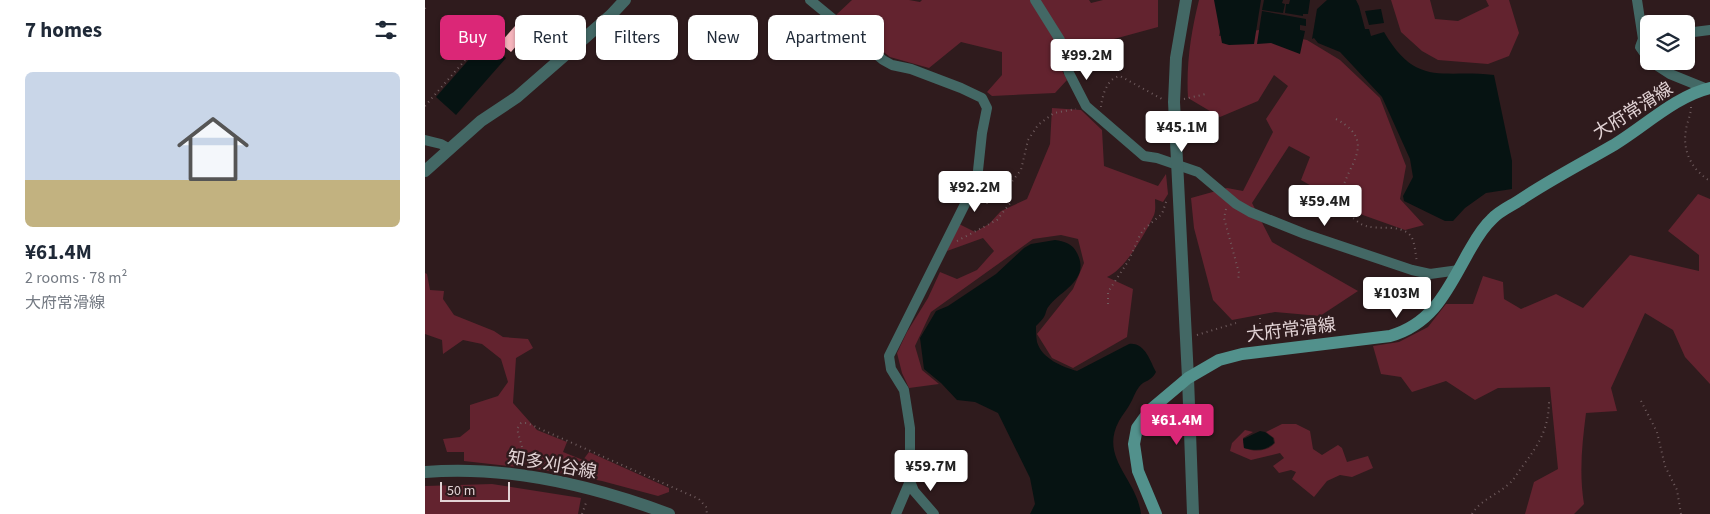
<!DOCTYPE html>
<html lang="en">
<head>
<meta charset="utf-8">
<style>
  :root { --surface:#fff; --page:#f2f2f3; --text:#1f2937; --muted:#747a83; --line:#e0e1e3; --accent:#db2777 }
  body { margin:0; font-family:"Source Sans 3","Noto Sans JP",sans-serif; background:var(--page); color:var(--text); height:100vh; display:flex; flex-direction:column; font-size:19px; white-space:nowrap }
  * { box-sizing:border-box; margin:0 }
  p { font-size:16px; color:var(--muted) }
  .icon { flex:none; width:28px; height:28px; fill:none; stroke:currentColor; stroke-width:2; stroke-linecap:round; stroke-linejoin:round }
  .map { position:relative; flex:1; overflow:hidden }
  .details { display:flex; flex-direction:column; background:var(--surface); width:425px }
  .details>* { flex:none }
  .guide { position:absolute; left:15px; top:15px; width:475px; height:45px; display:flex; gap:10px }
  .fabs { position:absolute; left:1215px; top:15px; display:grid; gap:10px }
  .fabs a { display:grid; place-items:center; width:55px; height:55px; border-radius:8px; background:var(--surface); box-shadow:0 1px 4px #0004; font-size:25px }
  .scale { position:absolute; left:15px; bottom:12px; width:70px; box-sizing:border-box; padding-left:5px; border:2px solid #e2d3d5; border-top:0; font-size:14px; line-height:18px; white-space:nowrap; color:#e2d3d5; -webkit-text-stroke:4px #2f1b1d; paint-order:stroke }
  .price { position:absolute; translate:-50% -42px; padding:0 11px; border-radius:5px; background:#fff; color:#222; font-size:16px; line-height:32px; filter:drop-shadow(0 1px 2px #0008) }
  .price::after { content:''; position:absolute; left:50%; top:30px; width:15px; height:11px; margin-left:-8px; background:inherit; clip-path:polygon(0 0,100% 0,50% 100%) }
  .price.selected { background:var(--accent); color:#fff }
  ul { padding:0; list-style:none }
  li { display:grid; align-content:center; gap:10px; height:265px; padding:0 25px }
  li+li { border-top:1px solid var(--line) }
  li span { display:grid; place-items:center; height:155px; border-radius:8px; color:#555 }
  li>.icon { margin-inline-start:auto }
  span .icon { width:90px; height:90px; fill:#fffc; stroke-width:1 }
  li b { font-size:21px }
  h2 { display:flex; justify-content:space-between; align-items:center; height:60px; padding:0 25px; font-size:21px }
  .chip { padding:0 18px; border-radius:8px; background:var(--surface); box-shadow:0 1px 4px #0004; font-size:18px; line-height:45px }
  .chip.selected { background:var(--accent); color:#fff }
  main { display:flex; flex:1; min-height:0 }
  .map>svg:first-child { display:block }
</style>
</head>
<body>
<main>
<section class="details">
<h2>7 homes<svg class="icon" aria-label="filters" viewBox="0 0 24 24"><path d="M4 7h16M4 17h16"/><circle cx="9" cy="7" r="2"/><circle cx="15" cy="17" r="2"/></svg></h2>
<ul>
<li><span style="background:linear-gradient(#c9d6e8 70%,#c2b280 0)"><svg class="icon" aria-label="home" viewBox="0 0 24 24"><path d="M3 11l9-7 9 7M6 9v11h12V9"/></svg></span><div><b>¥61.4M</b><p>2 rooms · 78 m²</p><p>大府常滑線</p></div></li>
</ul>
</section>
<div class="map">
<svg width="1285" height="514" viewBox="0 0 1285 514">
  <rect width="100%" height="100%" fill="#2f1b1d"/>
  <g fill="#63232f">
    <path d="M 427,0 L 484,0 L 495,2 L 497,0 L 664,0 L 666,3 L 678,0 L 733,0 L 733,27 L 678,42 L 633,63 L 642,80 L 630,93 L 567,96 L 562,92 L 577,75 L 577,52 L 536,42 L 504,68 L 465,57 L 411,15 Z"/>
    <path d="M 774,0 L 801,0 L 794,36 L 834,30 L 882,40 L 915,60 L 955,98 L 981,166 L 975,199 L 999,225 L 980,230 L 935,214 L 876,180 L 885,157 L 864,146 L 827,203 L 847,242 L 933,291 L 895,316 L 850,312 L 807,320 L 788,300 L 769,228 L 766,198 L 802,188 L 818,191 L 848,132 L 841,119 L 863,86 L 849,75 L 833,101 L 795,117 L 763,98 C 761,64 766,32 774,0 Z"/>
    <path d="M 966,0 L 1005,0 L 1010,19 L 1033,21 L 1064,6 L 1061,0 L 1084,0 L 1094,33 L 1084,56 L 1063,64 L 1013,60 L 997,51 L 976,32 Z"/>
    <path d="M 627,108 L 656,110 L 677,130 L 679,166 L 733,186 L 741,174 L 743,194 L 738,202 L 730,199 C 730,204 731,210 729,215 C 721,232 700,270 682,277 L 708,289 L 702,337 L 648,368 L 627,358 L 612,334 L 648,289 L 659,263 L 653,239 L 636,235 L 608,239 L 506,312 L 490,346 L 497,370 L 514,384 L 484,388 L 477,373 L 472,353 L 482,332 L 503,298 L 515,272 L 532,279 L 552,270 L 569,251 L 558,238 L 522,251 L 534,224 L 550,232 L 564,224 L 576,211 L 602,199 L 625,144 Z"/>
    <path d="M 1273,194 L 1285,199 L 1285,384 L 1260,357 L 1248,330 L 1220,313 L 1186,388 L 1192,411 L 1161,413 C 1157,444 1154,473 1159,504 L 1149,514 L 1100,514 L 1109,482 L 1133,469 L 1125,387 L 1073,388 L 1050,400 L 1021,381 L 987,392 L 976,377 L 956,374 L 948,346 L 974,342 L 1003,327 L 1021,304 L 1048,304 L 1058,276 L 1078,282 L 1079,299 L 1096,309 L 1131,294 L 1158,308 L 1205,255 L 1274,271 L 1274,255 L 1243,231 Z"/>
    <path d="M 0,273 L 2,274 L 5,290 L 19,291 L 18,299 L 29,315 L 69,331 L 78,337 L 103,339 L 108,348 L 91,358 L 88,403 L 112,430 L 142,442 L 138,452 L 158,460 L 164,452 L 244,488 L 244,492 L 233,496 L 177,481 L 118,470 L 39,461 L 39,452 L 22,452 L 18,439 L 35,437 L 45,429 L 45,405 L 73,396 L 83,382 L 76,359 L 57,344 L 38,340 L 18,354 L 17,340 L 0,334 Z"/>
    <path d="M 857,424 L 871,424 L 885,431 L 888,449 L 897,455 L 913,445 L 917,448 L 922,462 L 943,456 L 948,468 L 927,477 L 915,475 L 902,481 L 889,497 L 867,479 L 871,472 L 866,470 L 854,473 L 848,466 L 859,458 L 855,453 L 826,460 L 805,451 L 807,443 L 820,430 L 828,432 L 818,438 L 819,448 C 830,452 842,452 850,443 L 849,438 L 841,432 Z"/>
    <path d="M 67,484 L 156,498 L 153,514 L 0,514 L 0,486 Z"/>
  </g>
  <g fill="#061312">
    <path d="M 789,0 L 836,0 L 829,44 L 804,45 L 797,43 Z"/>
    <path d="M 839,0 L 858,0 L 857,3 L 860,4 L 858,13 L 837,10 Z"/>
    <path d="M 865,0 L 885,0 L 883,14 L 878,14 L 878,16 L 860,13 L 861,4 L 864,4 Z"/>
    <path d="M 902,0 L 931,0 L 934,6 L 940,29 L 944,29 L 946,36 L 959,32 C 992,88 1016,69 1069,75 L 1087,161 L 1087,189 L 1061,193 L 1040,208 L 1028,221 L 1020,221 L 979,201 L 978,196 L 988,177 L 985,159 L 957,97 L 915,52 L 893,43 L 889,38 L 887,39 L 892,9 Z"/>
    <path d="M 956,9 L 959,23 L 944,25 L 940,11 Z"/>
    <path d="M 837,11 L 881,19 L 881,26 L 875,25 L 875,30 L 880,31 L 875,54 L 846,43 L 832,44 Z"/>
    <path d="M 61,40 L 81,58 L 31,115 L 11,97 Z"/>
    <path d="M 630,240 C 639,241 648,244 652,253 C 666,280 635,291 624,306 C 621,309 621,314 619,317 C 617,320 614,323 611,326 C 611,331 611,337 612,342 C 617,359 638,367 652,371 L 704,344 C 720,342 725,361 731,372 C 726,382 719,380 714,387 C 710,392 708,399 705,404 C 702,410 697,415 694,421 C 674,458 712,479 716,514 L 605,514 L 610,504 L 605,478 L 573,413 L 550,402 L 532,400 L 516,383 L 499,369 L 495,338 L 511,311 L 523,306 L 571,274 L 599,248 L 606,244 Z"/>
    <path d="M 835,431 L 840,432 L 848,438 L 849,443 C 841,451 830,451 819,448 L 818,439 Z"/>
  </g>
  <path fill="#f6b5bd" d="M 97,18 L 108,27 L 86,52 L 75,43 Z"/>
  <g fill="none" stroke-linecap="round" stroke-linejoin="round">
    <g stroke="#705d5f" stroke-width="2" stroke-dasharray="1 4" stroke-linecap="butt">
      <path d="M 0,8 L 3,12"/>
      <path d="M 759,99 L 781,94"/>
      <path d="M 0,106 L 68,28"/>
      <path d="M 676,107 C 677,96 682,78 695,76 L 737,99"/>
      <path d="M 1266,107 C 1266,115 1262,122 1261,130 C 1257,151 1267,170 1285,181"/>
      <path d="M 911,119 C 962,146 906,175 919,206 C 921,211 924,214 928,218 C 932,221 936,225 941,226 C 954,230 975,224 985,235 C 990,240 990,254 992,261"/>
      <path d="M 556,195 L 558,200 L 562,203 L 573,199 L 596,170 L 603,140 L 613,125 L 629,113 L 651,109"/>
      <path d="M 801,209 L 799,218 L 814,273 L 813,281"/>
      <path d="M 532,241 L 572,220 L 586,202"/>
      <path d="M 683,304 L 683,292 L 704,260 L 715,235 L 719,229 L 737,214 L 742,199"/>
      <path d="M 835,318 L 835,330 L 838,340"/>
      <path d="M 772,335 L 811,323"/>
      <path d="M 1216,401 L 1232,432 L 1240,466 L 1252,490 L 1256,514"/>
      <path d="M 97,447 L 92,429 L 96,423 L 102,423 L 274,499 L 281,507 L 282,514"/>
      <path d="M 157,514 L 162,500"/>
      <path d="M 1047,514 C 1056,499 1073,495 1086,482 C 1090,478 1093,472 1097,467 C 1114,444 1124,429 1124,400"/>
    </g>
    <g stroke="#436865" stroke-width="10">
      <path d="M 385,0 L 458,60 L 467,65 L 486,69 L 536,88 L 557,98 L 562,108 L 557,133 L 552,180 L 464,356 L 466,369 L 479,390 L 485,428 L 485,481 L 471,514"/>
      <path d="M 610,0 L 635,40 L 644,73 L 661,106 L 719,156 L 732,158 L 773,172 L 811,204 L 825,212 L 880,234 L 987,270 L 1005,274 L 1034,270"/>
      <path d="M 1212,0 L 1218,39 L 1224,38"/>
      <path d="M 1261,33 L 1285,30"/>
      <path d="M 1218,39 L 1215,47 L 1224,60"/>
      <path d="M 1225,61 L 1245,74 L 1282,89"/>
      <path d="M 0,140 L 16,144 L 25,149"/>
      <path d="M 485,481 L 489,491 L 509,514"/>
    </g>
    <g stroke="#436865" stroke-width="12">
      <path d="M 761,0 L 751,58 L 749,102 L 763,378 L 768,514"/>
      <path d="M 0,171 L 56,121 L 92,97 L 186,15 L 200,0"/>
      <path d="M 0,472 C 83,465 166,485 244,514"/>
    </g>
    <path stroke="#52918c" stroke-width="12" d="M 731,514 L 713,471 L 709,444 L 712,428 L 725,410 L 763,378 L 794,360 L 817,354 L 965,336 C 1008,324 1023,289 1043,253 C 1050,241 1056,229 1067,219 C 1074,211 1086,206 1095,200 C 1125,180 1156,164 1187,146 C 1216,129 1252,95 1285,88"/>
  </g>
  <g text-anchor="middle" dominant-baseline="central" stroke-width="5" stroke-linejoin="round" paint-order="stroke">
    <g font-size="18" fill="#e2d3d5" stroke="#2f1b1d">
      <text transform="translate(1208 111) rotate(-32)">大府常滑線</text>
      <text transform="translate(866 330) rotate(-7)">大府常滑線</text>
      <text transform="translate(127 465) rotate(10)">知多刈谷線</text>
    </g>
  </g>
</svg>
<div class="fabs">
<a><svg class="icon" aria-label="layers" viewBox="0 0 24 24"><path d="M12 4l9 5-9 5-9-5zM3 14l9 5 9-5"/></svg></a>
</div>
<div class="scale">50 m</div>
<b class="price" style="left:662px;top:81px">¥99.2M</b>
<b class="price" style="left:757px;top:153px">¥45.1M</b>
<b class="price" style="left:550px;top:213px">¥92.2M</b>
<b class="price" style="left:900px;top:227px">¥59.4M</b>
<b class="price" style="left:972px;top:319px">¥103M</b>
<b class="price selected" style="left:752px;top:446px">¥61.4M</b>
<b class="price" style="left:506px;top:492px">¥59.7M</b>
<div class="guide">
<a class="chip selected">Buy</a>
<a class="chip">Rent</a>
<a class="chip">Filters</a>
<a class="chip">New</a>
<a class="chip">Apartment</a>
</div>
</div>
</main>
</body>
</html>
